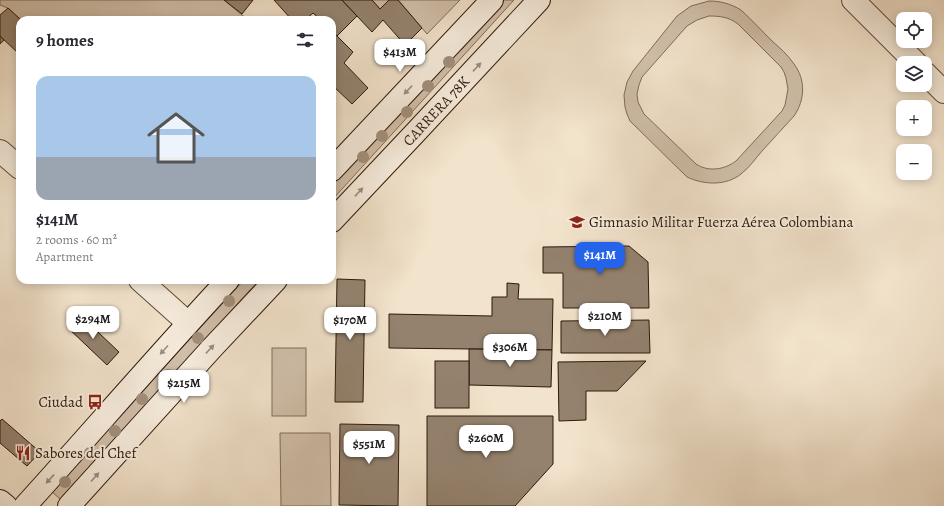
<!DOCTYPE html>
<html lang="en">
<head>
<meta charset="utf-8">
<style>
  :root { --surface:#fff; --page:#f7f7f7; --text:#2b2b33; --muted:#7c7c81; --line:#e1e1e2; --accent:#2563eb }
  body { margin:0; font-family:Alegreya,serif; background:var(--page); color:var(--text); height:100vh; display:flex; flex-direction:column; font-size:15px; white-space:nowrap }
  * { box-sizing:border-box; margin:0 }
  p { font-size:13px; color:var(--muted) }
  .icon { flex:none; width:22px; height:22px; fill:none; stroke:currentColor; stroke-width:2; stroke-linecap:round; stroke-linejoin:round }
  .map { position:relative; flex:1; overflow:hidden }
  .drawer { position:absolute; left:16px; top:16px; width:320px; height:268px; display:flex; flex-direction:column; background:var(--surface); border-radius:12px; box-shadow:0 2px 10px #0003 }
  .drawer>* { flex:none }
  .fabs { position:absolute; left:896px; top:12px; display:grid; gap:8px }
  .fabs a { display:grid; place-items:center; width:36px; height:36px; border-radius:8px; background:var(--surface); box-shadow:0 2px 10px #0003; font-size:20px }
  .price { position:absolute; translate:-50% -34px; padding:0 9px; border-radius:8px; background:#fff; color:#222; font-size:13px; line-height:26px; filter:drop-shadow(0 1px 2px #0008) }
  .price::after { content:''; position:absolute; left:50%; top:24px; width:12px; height:9px; margin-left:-6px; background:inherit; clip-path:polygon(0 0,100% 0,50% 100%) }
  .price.current { background:var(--accent); color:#fff }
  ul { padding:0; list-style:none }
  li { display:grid; align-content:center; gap:8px; height:212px; padding:0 20px }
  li+li { border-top:1px solid var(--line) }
  li span { display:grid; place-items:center; height:124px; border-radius:12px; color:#555 }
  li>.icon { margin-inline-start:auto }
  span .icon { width:72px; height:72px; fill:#fffc; stroke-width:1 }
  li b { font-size:17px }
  h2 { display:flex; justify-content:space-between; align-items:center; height:48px; padding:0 20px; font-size:17px }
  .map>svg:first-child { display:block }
</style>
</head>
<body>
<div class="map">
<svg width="944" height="506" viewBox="0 0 944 506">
  <rect width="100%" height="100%" fill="#f2e3cc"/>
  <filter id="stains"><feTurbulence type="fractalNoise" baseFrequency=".005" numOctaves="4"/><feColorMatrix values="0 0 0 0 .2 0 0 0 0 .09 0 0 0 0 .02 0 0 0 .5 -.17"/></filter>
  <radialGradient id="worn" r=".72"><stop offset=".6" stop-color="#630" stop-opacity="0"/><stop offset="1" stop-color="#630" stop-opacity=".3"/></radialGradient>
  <g fill="#d1c0ab" stroke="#806c5a" fill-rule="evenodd">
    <path d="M 0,0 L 224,0 L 248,20 L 21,20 L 8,8 L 0,5 Z"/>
    <path d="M 372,0 L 389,0 L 380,9 Z"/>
    <path d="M 398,0 L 460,0 L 427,34 Z"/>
    <path d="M 499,0 L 514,0 L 332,200 L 332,183 Z"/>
    <path d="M 709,1 C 721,1 731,4 741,10 C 752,20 762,31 772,41 C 780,48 788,55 794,64 C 806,80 805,100 794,116 C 783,128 773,139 762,151 C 756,158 749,168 741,174 C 726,186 704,185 687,177 L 630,121 L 627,114 L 625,107 L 624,95 L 627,82 L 633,71 L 677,16 L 691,6 ZM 709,16 C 720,16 729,17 738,24 L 781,67 L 784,72 L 786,78 L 788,89 L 785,105 L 782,111 L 736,161 C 724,170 708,172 696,164 L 644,114 L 638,102 L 637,94 L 639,85 L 642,77 L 687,26 L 697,20 Z"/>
    <path d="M 244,280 L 259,280 L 60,499 L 51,491 Z"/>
    <rect x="272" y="348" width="34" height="68"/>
    <path d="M 280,433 L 330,433 L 331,506 L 281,506 Z"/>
  </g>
  <g fill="#94826f" stroke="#2e180a">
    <path d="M 224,0 L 253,0 L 242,14 Z"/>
    <path d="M 274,0 L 342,0 L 357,16 L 337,36 L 332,31 L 332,20 L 321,20 L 313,13 L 305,20 L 292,20 Z"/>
    <path d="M 342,0 L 372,0 L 380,9 L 389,0 L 398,0 L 422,28 L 405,45 L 383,20 L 372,32 Z"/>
    <path d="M 8,8 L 21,20 L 20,20 L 20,50 L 17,52 L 0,36 L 0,15 Z"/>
    <path d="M 332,31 L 353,52 L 344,63 L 368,88 L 352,104 L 332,85 Z"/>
    <path d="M 0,36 L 4,40 L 0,44 Z"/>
    <path d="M 629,246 L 648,262 L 649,308 L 563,308 L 563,273 L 543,273 L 543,247 Z"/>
    <path d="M 337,279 L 365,280 L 363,402 L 335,402 Z"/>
    <path d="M 507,283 L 519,284 L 518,299 L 553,299 L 552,350 L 389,348 L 389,314 L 492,316 L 492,297 L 507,297 Z"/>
    <path d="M 79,314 L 119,352 L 107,365 L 67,327 Z"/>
    <path d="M 649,320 L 650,353 L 561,353 L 561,321 Z"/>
    <path d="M 469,349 L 552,350 L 551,387 L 469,385 Z"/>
    <rect x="435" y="361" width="34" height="47"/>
    <path d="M 646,361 L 617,391 L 586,391 L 586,420 L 559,421 L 558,362 Z"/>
    <path d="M 427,416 L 553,416 L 553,464 L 515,506 L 427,506 Z"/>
    <path d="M 2,419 L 40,452 L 27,466 L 0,443 L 0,421 Z"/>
    <path d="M 340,424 L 399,425 L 398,506 L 339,505 Z"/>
  </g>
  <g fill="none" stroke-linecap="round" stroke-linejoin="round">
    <g stroke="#5f4b3a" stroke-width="24">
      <g id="minor">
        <path d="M 0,151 L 20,168"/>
        <path d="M 140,280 L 188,323"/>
      </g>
    </g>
    <g stroke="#5f4b3a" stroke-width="24">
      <g id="tertiary">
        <path d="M 853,0 L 916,63"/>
        <path d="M 925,73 L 944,92"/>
      </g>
    </g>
    <g stroke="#2e180a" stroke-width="24">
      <g id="secondary">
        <path d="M 332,170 L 492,0"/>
        <path d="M 332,221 L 415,133 L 539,0"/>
        <path d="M 0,501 L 6,506"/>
        <path d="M 25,506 C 93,431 159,354 228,280"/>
        <path d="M 69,506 L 212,348 L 276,280"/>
      </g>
    </g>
    <use href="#minor" stroke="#f7edde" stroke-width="22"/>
    <use href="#tertiary" stroke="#f7edde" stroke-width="22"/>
    <use href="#secondary" stroke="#f7edde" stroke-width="22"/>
  </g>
  <g fill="#a18f7c">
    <circle cx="449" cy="62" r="6"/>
    <circle cx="428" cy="86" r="6"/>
    <circle cx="407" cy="112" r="6"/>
    <circle cx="382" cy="136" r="6"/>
    <circle cx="363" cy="157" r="6"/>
    <circle cx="229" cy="301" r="6"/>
    <circle cx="198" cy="338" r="6"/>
    <circle cx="168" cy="375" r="6"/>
    <circle cx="142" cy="399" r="6"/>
    <circle cx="115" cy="431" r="6"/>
    <circle cx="90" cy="453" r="6"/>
    <circle cx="65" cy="482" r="6"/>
  </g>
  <defs><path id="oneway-solid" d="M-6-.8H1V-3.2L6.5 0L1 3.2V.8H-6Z"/></defs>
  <g fill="#9d8d7f">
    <use href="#oneway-solid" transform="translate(477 67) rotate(-47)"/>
    <use href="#oneway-solid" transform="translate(408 90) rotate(133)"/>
    <use href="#oneway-solid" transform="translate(359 192) rotate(-47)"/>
    <use href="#oneway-solid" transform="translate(210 349) rotate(-47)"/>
    <use href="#oneway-solid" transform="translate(164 350) rotate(132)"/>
    <use href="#oneway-solid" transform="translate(95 477) rotate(-48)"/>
    <use href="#oneway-solid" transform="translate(50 479) rotate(133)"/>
  </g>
  <defs>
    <g id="school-bare" transform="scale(1.2)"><path d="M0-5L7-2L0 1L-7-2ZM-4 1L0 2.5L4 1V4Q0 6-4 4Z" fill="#8f2418" stroke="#f7edde" stroke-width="2.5" paint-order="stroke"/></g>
    <g id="bus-bare" transform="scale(1.2)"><path d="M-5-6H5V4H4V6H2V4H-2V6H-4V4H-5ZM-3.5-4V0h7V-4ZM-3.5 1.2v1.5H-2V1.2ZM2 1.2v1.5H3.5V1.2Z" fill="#8f2418" stroke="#f7edde" stroke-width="2.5" paint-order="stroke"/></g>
    <g id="restaurant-bare" transform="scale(1.2)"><path d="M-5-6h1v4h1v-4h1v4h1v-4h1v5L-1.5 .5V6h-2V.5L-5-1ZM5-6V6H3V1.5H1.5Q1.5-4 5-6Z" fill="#8f2418" stroke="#f7edde" stroke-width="2.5" paint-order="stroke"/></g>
  </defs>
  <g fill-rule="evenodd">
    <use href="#school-bare" x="577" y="222"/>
    <use href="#bus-bare" x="95" y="402"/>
    <use href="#restaurant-bare" x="23" y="453"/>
  </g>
  <g text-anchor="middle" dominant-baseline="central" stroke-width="4" stroke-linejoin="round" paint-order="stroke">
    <g font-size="15" fill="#2e180a" stroke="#f7edde">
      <text transform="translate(436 111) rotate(-47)">CARRERA 78K</text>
    </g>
    <g font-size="15" fill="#2e180a" stroke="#f7edde" text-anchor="start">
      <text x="589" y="222">Gimnasio Militar Fuerza Aérea Colombiana</text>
      <text x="83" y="402" text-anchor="end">Ciudad</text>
      <text x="35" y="453">Sabores del Chef</text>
    </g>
  </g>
  <rect width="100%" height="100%" filter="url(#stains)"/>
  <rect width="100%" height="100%" fill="url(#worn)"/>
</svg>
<div class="fabs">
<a><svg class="icon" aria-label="locate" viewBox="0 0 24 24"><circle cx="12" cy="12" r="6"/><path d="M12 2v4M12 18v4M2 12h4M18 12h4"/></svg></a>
<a><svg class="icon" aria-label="layers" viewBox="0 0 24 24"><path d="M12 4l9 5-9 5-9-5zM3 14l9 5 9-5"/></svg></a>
<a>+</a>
<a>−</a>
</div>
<b class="price" style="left:400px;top:73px">$413M</b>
<b class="price current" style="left:600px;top:276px">$141M</b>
<b class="price" style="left:605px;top:337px">$210M</b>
<b class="price" style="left:93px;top:340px">$294M</b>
<b class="price" style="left:350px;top:341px">$170M</b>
<b class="price" style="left:510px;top:368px">$306M</b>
<b class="price" style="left:184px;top:404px">$215M</b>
<b class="price" style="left:486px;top:459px">$260M</b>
<b class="price" style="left:369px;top:465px">$551M</b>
<section class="drawer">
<h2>9 homes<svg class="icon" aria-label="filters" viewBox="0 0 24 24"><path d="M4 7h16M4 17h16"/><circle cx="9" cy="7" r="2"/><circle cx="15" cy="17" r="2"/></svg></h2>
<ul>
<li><span style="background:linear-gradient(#a9c7e8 65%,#9aa5b1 0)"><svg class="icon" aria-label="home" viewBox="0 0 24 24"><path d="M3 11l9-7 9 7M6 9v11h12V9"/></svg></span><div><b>$141M</b><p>2 rooms · 60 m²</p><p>Apartment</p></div></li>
</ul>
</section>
</div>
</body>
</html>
